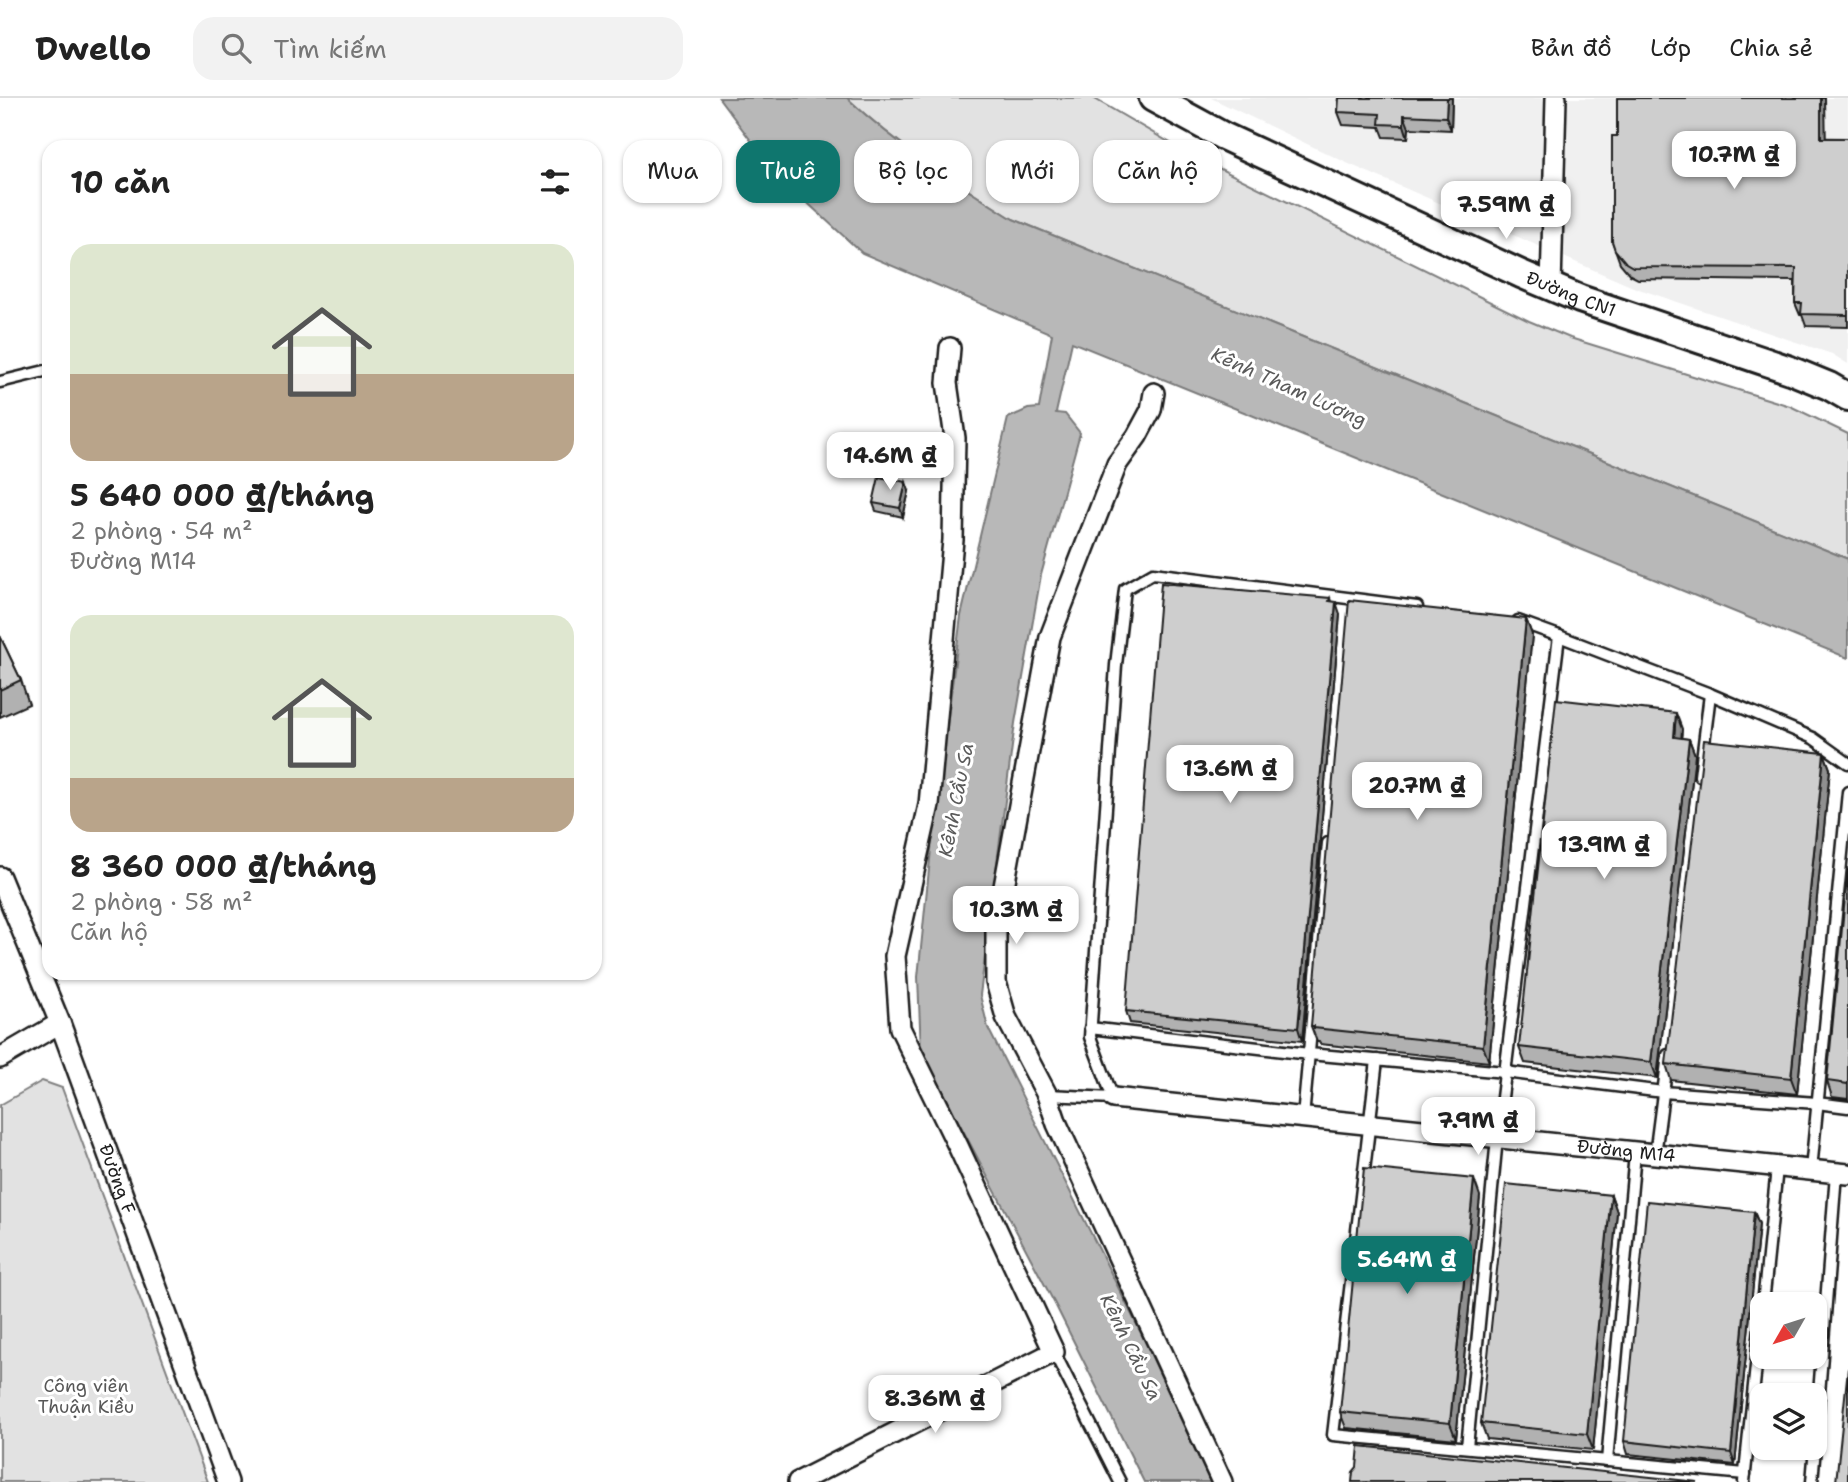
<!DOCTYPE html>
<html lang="vi">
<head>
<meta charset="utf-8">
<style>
  :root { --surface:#fff; --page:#f2f2f2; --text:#222; --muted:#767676; --line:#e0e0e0; --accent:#0f766e }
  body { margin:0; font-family:"Shantell Sans",sans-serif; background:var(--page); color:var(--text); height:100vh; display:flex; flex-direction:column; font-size:26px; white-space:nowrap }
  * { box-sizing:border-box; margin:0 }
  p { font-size:23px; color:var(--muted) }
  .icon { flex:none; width:38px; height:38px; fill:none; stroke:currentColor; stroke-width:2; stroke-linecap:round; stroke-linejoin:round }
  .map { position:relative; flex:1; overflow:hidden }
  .panel { position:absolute; left:42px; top:42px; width:560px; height:840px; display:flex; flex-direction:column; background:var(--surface); border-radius:21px; box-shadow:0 2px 5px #0004 }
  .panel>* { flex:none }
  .top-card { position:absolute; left:623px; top:42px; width:665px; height:63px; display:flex; gap:14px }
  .needle { width:46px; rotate:231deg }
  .controls { position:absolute; left:1750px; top:1194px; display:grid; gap:14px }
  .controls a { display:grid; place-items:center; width:77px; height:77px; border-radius:14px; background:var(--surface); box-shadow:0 2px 5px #0004; font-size:35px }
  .price { position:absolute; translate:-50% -60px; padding:0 16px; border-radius:14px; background:#fff; color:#222; font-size:23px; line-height:46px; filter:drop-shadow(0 2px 4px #0008) }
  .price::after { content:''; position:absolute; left:50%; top:42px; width:21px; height:16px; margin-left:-10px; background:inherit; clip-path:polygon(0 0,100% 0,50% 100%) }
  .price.selected { background:var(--accent); color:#fff }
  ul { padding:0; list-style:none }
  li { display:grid; align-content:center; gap:14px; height:371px; padding:0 28px }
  li span { display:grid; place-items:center; height:217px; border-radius:21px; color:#555 }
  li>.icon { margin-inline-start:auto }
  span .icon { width:126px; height:126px; fill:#fffc; stroke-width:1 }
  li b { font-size:30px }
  h2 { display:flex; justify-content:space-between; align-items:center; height:84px; padding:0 28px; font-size:30px }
  .pill { padding:0 24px; border-radius:21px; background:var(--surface); box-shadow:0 2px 5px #0004; font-size:24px; line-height:63px }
  .pill.selected { background:var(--accent); color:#fff }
  header { display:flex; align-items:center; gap:42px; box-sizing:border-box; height:98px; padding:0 35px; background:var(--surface); border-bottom:2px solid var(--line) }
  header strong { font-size:33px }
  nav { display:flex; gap:38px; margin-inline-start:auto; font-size:24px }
  .search { width:490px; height:63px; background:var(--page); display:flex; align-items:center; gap:18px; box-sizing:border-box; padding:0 24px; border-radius:21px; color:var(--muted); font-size:26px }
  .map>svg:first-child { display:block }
</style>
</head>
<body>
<header>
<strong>Dwello</strong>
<div class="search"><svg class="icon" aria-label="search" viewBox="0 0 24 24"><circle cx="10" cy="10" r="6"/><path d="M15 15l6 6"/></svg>Tìm kiếm</div>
<nav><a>Bản đồ</a><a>Lớp</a><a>Chia sẻ</a></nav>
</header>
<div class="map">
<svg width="1848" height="1384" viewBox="0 0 1848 1384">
  <rect width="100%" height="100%" fill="#fff"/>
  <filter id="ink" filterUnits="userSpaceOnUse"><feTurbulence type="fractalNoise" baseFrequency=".0143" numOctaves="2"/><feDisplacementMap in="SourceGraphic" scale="14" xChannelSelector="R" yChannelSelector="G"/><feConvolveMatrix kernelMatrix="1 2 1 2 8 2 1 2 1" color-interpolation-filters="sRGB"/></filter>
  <g filter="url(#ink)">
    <path fill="#f0f0f0" d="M 1211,0 L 1848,0 L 1848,266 L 1832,256 L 1633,189 L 1349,66 Z"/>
    <g fill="#e2e2e2" stroke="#7f7f7f" stroke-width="2">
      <path d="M 847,0 L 1093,0 L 1186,54 L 1529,223 L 1570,240 L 1790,308 L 1848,336 L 1848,461 L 1013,121 C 954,84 897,47 847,0 Z"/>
      <path d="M 42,983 L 62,990 L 208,1384 L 0,1384 L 0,1007 Z"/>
    </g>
    <path fill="#b8b8b8" stroke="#7a7a7a" stroke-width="2" d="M 719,0 L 847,0 C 897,47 954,84 1013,121 L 1848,461 L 1848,560 L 1072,244 L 1056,315 L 1065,316 L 1080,335 L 1041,477 L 1015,625 L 980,897 L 988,930 L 1141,1235 L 1210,1384 L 1144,1384 L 1056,1208 L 921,953 L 918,879 L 932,742 L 961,518 L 1008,320 L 1028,311 L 1039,310 L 1052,236 L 862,155 L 776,76 Z"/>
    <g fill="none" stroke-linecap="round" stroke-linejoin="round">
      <g stroke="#1c1c1c" stroke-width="15">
        <g id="lane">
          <path d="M 0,284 L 49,272"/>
          <path d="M 1518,523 L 1559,538 L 1710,596 L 1813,640 L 1848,665"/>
          <path d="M 1700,678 L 1710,596"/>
          <path d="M 1090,930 L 1309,956 L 1505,974 L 1663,994 L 1817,1005 L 1848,1009"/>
          <path d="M 1377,962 L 1333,1337 L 1745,1376"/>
          <path d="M 1047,997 L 1113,1000 L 1090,939 L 1116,567 L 1125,491 L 1153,475 L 1417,509"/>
          <path d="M 1303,1020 L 1328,745"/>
          <path d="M 1655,1057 L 1668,957"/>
          <path d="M 1811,1072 L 1848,694"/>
          <path d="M 1763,1206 L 1777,1070"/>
          <path d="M 1054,1254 L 1120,1384"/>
          <path d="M 1815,1348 L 1836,1075"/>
          <path d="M 1467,1349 L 1497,1040 L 1559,538"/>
          <path d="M 1607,1363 L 1635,1055"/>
          <path d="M 1744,1384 L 1762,1210"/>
          <path d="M 1812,1384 L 1815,1349"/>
        </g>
      </g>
      <g stroke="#1c1c1c" stroke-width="24">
        <g id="street">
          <path d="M 1551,189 L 1556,0"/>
          <path d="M 1154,295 L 1151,312 L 1137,338 L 1117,366 L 1050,539 L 996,832 L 996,884 L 1006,919 L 1047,997 L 1057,1026 L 1222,1384"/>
          <path id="s1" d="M 0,779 L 60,925 L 228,1384"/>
          <path d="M 0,960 L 60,925"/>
          <path id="s2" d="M 1113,1000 L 1848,1076"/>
          <path d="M 798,1384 L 1054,1254 L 958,1048 L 900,930 L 895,858 L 929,707 L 953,442 L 955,340 L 947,285 L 950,250"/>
        </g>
      </g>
      <g stroke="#1c1c1c" stroke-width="32">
        <g id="secondary">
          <path id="s3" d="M 1153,0 L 1223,38 L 1521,176 L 1580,201 L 1790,272 L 1829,288 L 1848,299"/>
        </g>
      </g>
      <use href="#lane" stroke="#fff" stroke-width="10"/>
      <use href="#street" stroke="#fff" stroke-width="19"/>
      <use href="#secondary" stroke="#fff" stroke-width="26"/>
    </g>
    <g fill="#b1b1b1" stroke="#1c1c1c" stroke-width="2">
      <path d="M 1339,0 L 1452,0 L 1451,32 L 1409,30 L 1408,40 L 1384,39 L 1380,29 L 1343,27 L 1338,14 Z"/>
      <path d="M 1617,38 L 1848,40 L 1848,229 L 1806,228 L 1802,217 L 1800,217 L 1795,205 L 1795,183 L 1638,181 L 1630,177 L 1620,165 L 1612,143 Z"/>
      <path d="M 909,393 L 903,419 L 876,413 L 873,405 Z"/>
      <path d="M 1330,500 L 1331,504 L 1340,516 L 1302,943 L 1130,925 L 1126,913 Z"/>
      <path d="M 1526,521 L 1532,537 L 1489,964 L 1320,946 L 1319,944 L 1317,944 L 1311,928 Z"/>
      <path d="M 0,538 L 21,582 L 29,606 L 0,619 Z"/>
      <path d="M 1682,631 L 1681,640 L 1689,641 L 1695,657 L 1657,980 L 1525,965 L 1519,949 Z"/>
      <path d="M 1824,655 L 1830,671 L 1797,996 L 1671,982 L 1666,966 Z"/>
      <path d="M 1848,769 L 1848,1001 L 1832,999 L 1827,983 Z"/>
      <path d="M 1611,1097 L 1617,1114 L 1593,1352 L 1487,1341 L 1481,1325 Z"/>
      <path d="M 1480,1098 L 1456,1341 L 1346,1330 L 1340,1314 Z"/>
      <path d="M 1754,1114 L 1759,1126 L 1735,1367 L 1628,1356 L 1624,1343 Z"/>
    </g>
    <g fill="#909090" stroke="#1c1c1c" stroke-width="2">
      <path d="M 1447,0 L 1452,0 L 1451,32 L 1446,19 Z"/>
      <path d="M 1821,0 L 1825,0 L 1826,52 L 1821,40 Z"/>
      <path d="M 1404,17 L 1409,30 L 1408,40 L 1404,27 Z"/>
      <path d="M 906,384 L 909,393 L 903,419 L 900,410 Z"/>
      <path d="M 1336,504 L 1340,516 L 1302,943 L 1298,930 Z"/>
      <path d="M 1526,521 L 1532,537 L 1489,964 L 1483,948 Z"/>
      <path d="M 1676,615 L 1682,631 L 1680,655 L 1674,639 Z"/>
      <path d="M 1689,641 L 1695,657 L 1657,980 L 1651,964 Z"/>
      <path d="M 1824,655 L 1830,671 L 1797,996 L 1791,980 Z"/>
      <path d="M 1474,1081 L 1480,1098 L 1456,1341 L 1450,1325 Z"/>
      <path d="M 1611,1097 L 1617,1114 L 1593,1352 L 1587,1336 Z"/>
      <path d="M 1754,1114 L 1759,1126 L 1735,1367 L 1731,1355 Z"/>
    </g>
    <g fill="#cecece" stroke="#1c1c1c" stroke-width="2">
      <path d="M 1339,0 L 1447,0 L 1446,19 L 1404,17 L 1404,27 L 1379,26 L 1380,16 L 1338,14 Z"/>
      <path d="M 1617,0 L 1821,0 L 1821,40 L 1848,40 L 1848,217 L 1801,216 L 1802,205 L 1795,205 L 1796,170 L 1633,169 L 1626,165 L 1615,152 L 1612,143 L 1612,38 L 1617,38 Z"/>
      <path d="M 879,379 L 906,384 L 900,410 L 873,405 Z"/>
      <path d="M 1161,485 L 1330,500 L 1329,503 L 1336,504 L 1298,930 L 1126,913 Z"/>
      <path d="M 1349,502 L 1526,521 L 1483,948 L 1314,930 L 1314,928 L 1311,928 Z"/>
      <path d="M 0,538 L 21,582 L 0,592 Z"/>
      <path d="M 1556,601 L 1676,615 L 1674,639 L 1689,641 L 1651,964 L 1519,949 Z"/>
      <path d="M 1704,642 L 1824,655 L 1791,980 L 1666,966 Z"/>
      <path d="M 1848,769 L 1848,986 L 1827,983 Z"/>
      <path d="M 1364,1070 L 1474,1081 L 1450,1325 L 1340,1314 Z"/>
      <path d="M 1506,1086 L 1611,1097 L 1587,1336 L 1481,1325 Z"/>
      <path d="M 1647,1103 L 1754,1114 L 1731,1355 L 1624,1343 Z"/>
      <path d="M 1848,1270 L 1848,1384 L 1836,1384 Z"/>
      <path d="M 1359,1348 L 1698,1384 L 1352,1384 L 1353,1374 L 1357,1369 Z"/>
    </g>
  </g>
  <g text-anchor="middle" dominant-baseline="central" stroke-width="6" stroke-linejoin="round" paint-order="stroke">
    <g font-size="18" fill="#1c1c1c" stroke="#fff">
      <text stroke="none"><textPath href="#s3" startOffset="462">Đường CN1</textPath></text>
      <text stroke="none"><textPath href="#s2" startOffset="516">Đường M14</textPath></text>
      <text stroke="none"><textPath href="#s1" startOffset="324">Đường F</textPath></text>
    </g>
    <g font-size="18" fill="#575757" stroke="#fff">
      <text x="86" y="1288">Công viên<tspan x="86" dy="21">Thuận Kiều</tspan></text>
    </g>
    <g font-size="19" font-style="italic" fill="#5a5a5a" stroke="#fff">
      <text transform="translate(1289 289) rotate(24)">Kênh Tham Lương</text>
      <text transform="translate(956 702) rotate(-79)">Kênh Cầu Sa</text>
      <text transform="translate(1131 1249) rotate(64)">Kênh Cầu Sa</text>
    </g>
  </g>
</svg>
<div class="controls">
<a><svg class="needle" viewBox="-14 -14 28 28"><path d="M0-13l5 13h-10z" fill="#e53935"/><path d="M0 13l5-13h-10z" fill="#767676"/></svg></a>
<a><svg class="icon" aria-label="layers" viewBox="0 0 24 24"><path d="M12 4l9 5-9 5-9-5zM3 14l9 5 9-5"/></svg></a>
</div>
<b class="price" style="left:1734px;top:93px">10.7M ₫</b>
<b class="price" style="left:1506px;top:143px">7.59M ₫</b>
<b class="price" style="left:890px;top:394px">14.6M ₫</b>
<b class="price" style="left:1230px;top:707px">13.6M ₫</b>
<b class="price" style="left:1417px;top:724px">20.7M ₫</b>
<b class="price" style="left:1604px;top:783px">13.9M ₫</b>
<b class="price" style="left:1016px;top:848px">10.3M ₫</b>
<b class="price" style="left:1478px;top:1059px">7.9M ₫</b>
<b class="price selected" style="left:1407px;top:1198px">5.64M ₫</b>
<b class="price" style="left:935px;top:1337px">8.36M ₫</b>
<div class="top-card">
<a class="pill">Mua</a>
<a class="pill selected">Thuê</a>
<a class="pill">Bộ lọc</a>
<a class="pill">Mới</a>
<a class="pill">Căn hộ</a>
</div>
<section class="panel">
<h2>10 căn<svg class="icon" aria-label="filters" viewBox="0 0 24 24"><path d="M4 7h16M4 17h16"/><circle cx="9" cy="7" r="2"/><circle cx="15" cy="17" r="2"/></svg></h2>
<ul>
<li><span style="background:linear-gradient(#dfe7d0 60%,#b9a48a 0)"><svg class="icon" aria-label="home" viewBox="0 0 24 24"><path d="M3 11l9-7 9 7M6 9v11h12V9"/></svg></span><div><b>5 640 000 ₫/tháng</b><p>2 phòng · 54 m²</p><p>Đường M14</p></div></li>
<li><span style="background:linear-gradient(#dfe7d0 75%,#b9a48a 0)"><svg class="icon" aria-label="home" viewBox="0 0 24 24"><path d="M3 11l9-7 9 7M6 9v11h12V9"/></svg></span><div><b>8 360 000 ₫/tháng</b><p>2 phòng · 58 m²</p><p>Căn hộ</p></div></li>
</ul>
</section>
</div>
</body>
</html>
